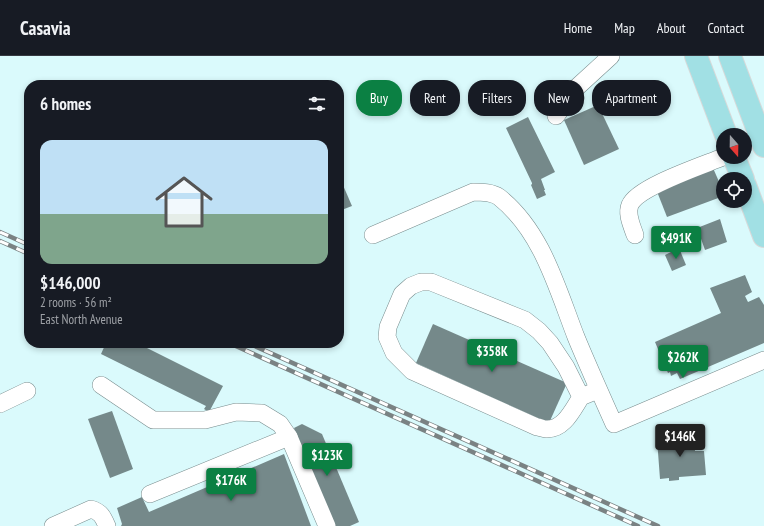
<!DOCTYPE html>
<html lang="en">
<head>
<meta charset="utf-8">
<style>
  :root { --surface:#171b24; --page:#20242c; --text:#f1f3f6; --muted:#9ea1a6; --line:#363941; --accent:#0b8043 }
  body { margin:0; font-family:"PT Sans Narrow",sans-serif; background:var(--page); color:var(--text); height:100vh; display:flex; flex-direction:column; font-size:15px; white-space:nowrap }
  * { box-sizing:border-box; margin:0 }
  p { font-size:13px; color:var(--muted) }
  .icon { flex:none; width:22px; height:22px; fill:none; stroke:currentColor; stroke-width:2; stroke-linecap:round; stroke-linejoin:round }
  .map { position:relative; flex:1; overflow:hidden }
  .sheet { position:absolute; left:24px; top:24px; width:320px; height:268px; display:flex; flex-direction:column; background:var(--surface); border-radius:16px; box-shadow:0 2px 6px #0003 }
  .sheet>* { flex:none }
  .hud { position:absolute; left:356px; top:24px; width:348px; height:36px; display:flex; gap:8px }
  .needle { width:26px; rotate:160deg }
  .tools { position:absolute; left:716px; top:72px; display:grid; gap:8px }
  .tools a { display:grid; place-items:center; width:36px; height:36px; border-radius:50%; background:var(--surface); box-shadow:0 2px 6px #0003; font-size:20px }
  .price { position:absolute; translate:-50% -34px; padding:0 9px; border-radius:4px; background:var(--accent); color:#fff; font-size:13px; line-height:26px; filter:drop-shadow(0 1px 2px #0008) }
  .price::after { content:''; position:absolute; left:50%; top:24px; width:12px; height:9px; margin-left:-6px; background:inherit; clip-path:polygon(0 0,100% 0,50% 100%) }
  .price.current { background:#222; color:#fff }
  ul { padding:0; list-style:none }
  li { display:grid; align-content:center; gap:8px; height:212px; padding:0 16px }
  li+li { border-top:1px solid var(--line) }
  li span { display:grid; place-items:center; height:124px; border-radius:12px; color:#555 }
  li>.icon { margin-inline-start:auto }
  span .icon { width:72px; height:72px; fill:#fffc; stroke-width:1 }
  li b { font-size:17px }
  h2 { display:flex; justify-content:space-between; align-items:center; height:48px; padding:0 16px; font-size:17px }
  .pill { padding:0 14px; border-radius:16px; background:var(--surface); box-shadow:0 2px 6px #0003; font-size:14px; line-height:36px }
  .pill.current { background:var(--accent); color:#fff }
  header { display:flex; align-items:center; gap:24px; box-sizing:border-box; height:56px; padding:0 20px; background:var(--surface); border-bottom:1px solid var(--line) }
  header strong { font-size:19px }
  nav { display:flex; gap:22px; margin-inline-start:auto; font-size:14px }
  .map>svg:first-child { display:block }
</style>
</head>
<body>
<header>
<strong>Casavia</strong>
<nav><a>Home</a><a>Map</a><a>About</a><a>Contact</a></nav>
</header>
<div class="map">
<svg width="764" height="470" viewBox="0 0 764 470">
  <rect width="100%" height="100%" fill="#f5fdfe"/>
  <path fill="#dafafc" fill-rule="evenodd" d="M 0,0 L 764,0 L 764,470 L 0,470 ZM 29,29 L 339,29 L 339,287 L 29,287 ZM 723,79 L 745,79 L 745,101 L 723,101 ZM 723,123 L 745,123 L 745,145 L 723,145 Z"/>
  <g fill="#75898a">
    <circle cx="581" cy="42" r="3.5"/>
    <path d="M 620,48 L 622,54 L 618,56 L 615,50 Z"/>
    <path d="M 598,49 L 619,93 L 584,109 L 564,64 Z"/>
    <path d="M 528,61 L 555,116 L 541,123 L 545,134 L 544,134 L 546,139 L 537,143 L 531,129 L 532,128 L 532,127 L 506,72 Z"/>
    <path d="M 713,112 L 723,135 L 721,141 L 667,161 L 656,133 Z"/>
    <path d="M 339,120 L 352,150 L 339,155 Z"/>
    <path d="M 720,163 L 727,186 L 705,194 L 700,180 L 693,182 L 691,179 L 695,177 L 694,175 L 697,173 L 697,172 Z"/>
    <path d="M 679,192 L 686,209 L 672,215 L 665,199 Z"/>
    <path d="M 745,219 L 752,236 L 745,240 L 748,246 L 759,241 L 764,249 L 764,287 L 680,323 L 677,317 L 671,320 L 670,316 L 668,317 L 655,286 L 721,257 L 710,232 Z"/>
    <path d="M 433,268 L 567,327 L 549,367 L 416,307 Z"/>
    <path d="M 106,287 L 137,287 L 223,330 L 209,356 L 204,353 L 206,350 L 200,347 L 101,298 Z"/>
    <path d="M 112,355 L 133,413 L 110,422 L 88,363 Z"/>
    <path d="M 302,368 L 322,378 L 359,466 L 350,470 L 335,470 L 294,372 Z"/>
    <path d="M 694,380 L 695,395 L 704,395 L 706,419 L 679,421 L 679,424 L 669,425 L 669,422 L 660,423 L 657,383 Z"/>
    <path d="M 284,398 L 311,470 L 121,470 L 122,468 L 117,452 L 142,441 L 149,456 Z"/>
  </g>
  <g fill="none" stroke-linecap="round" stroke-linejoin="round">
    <g stroke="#788c8d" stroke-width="18">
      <g id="minor">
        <path d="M 556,60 L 575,33 L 611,0"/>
        <path d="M 373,179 L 473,136 C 482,136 492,136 499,141 C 542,175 557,232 576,281 C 588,310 601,339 614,368 L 764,304"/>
        <path d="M 635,179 C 632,170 626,158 630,149 C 637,131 704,109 723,101"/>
        <path d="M 101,329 L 153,364 L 205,364 L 236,356 L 262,357 L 280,368 L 289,381 L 327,470"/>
        <path d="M 581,341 C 573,353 564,374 546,373 C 543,373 540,371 537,371 L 412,315 L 394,297 L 387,281 L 388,271 L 402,238 L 411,230 L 421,226 L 431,226 L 525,264 L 539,275 L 550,287 L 566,311 L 581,341 L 598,334"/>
        <path d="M 0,348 L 27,335"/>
        <path d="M 150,438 L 289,381"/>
        <path d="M 53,470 L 91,453 C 101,456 103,461 107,470"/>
      </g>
    </g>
    <g stroke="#d7d9d9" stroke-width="24">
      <g id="major">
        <path d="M 696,0 L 726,79"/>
        <path d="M 730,0 L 764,90"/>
        <path d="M 734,101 L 743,123"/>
        <path d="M 745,129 L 764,180"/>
      </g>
    </g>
    <use href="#minor" stroke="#fff" stroke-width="17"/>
    <use href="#major" stroke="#a1e0e4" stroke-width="22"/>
    <g stroke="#7a8283" stroke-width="4.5">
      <g id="rail">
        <path d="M 0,176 L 29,189"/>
        <path d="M 0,185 L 29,198"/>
        <path d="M 229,287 L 638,470"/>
        <path d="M 248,287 L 658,470"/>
      </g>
    </g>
    <use href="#rail" stroke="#fff" stroke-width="3" stroke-dasharray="9" stroke-linecap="butt"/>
  </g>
</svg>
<div class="tools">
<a><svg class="needle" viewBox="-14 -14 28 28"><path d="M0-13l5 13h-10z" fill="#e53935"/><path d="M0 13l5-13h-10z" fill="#9ea1a6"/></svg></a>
<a><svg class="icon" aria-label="locate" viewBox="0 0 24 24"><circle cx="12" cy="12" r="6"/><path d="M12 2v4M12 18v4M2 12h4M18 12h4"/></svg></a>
</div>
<b class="price" style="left:676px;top:204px">$491K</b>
<b class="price" style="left:492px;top:317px">$358K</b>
<b class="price" style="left:683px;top:323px">$262K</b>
<b class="price current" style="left:680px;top:402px">$146K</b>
<b class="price" style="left:327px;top:421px">$123K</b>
<b class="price" style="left:231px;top:446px">$176K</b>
<div class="hud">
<a class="pill current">Buy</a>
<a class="pill">Rent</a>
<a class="pill">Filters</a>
<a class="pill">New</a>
<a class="pill">Apartment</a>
</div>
<section class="sheet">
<h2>6 homes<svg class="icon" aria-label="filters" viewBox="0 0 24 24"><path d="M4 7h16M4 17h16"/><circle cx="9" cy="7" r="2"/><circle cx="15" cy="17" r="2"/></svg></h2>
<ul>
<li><span style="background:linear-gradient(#bfe0f5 60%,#7fa58c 0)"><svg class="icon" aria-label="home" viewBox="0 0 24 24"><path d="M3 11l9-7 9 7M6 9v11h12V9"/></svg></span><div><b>$146,000</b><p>2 rooms · 56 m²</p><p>East North Avenue</p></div></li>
</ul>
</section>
</div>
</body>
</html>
